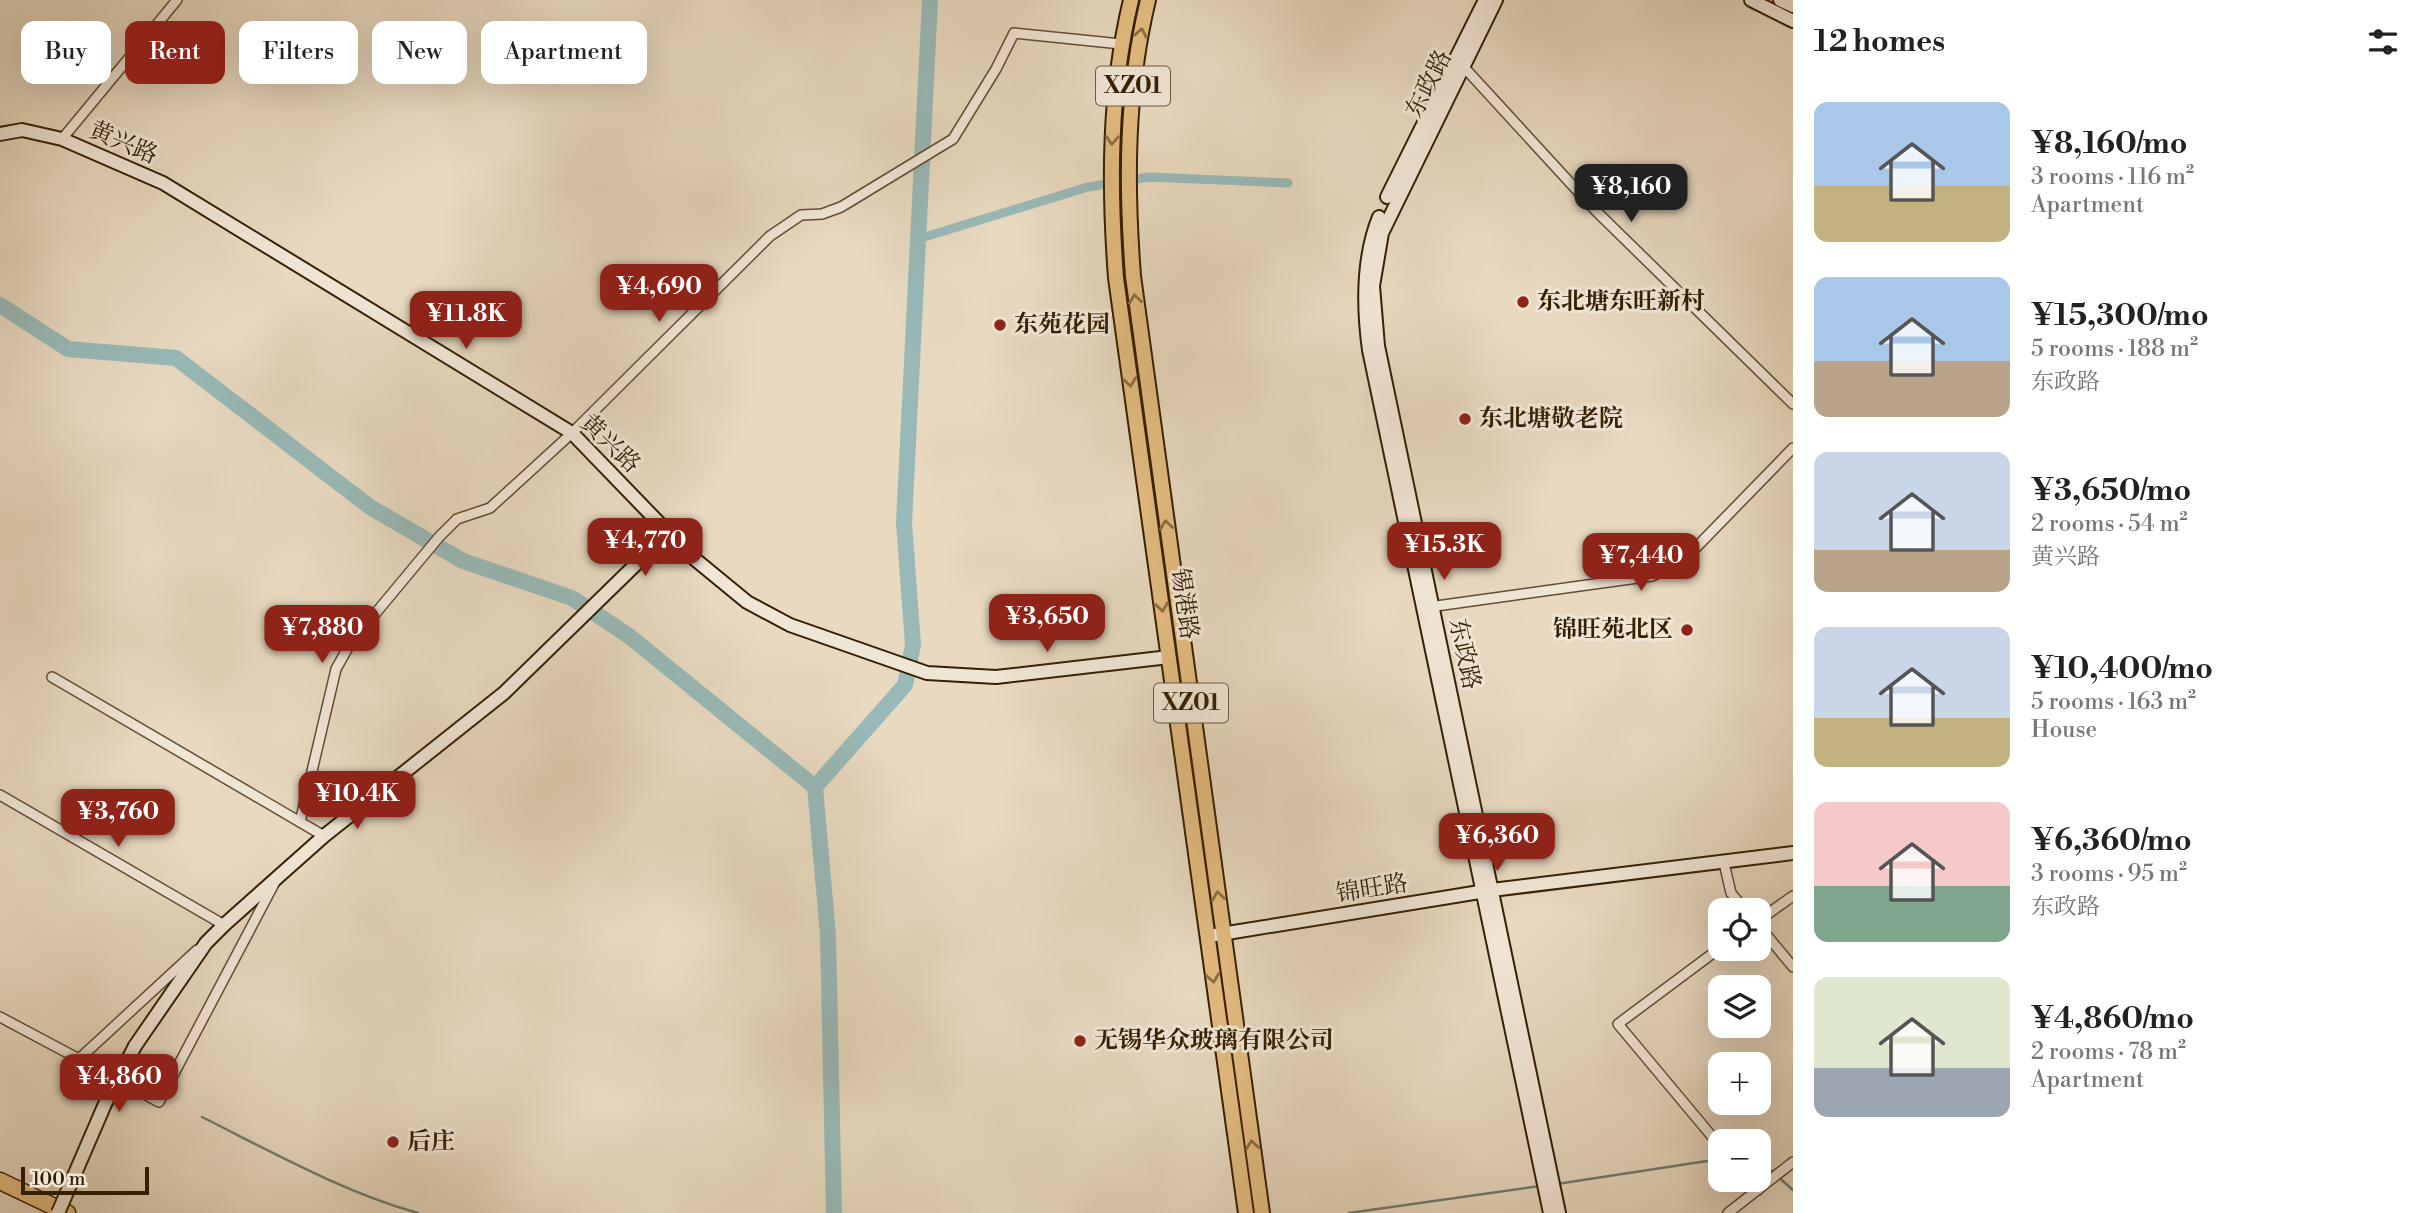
<!DOCTYPE html>
<html lang="en">
<head>
<meta charset="utf-8">
<style>
  :root { --surface:#fff; --page:#f6f6f6; --text:#222; --muted:#767676; --accent:#8f2418 }
  body { margin:0; font-family:"Libre Bodoni","Noto Serif SC",serif; background:var(--page); color:var(--text); height:100vh; display:flex; flex-direction:column; font-size:26px; white-space:nowrap }
  * { box-sizing:border-box; margin:0 }
  p { font-size:23px; color:var(--muted) }
  .icon { flex:none; width:38px; height:38px; fill:none; stroke:currentColor; stroke-width:2; stroke-linecap:round; stroke-linejoin:round }
  .map { position:relative; flex:1; overflow:hidden }
  .side { display:flex; flex-direction:column; background:var(--surface); width:630px }
  .side>* { flex:none }
  .top-card { position:absolute; left:21px; top:21px; width:665px; height:63px; display:flex; gap:14px }
  .fabs { position:absolute; left:1708px; top:898px; display:grid; gap:14px }
  .fabs a { display:grid; place-items:center; width:63px; height:63px; border-radius:14px; background:var(--surface); box-shadow:0 7px 28px #0002; font-size:35px }
  .scale { position:absolute; left:21px; bottom:18px; width:128px; box-sizing:border-box; padding-left:7px; border:4px solid #352002; border-top:0; font-size:19px; line-height:24px; white-space:nowrap; color:#352002; -webkit-text-stroke:5px #f0e6d6; paint-order:stroke }
  .price { position:absolute; translate:-50% -60px; padding:0 16px; border-radius:14px; background:var(--accent); color:#fff; font-size:23px; line-height:46px; filter:drop-shadow(0 2px 4px #0008) }
  .price::after { content:''; position:absolute; left:50%; top:42px; width:21px; height:16px; margin-left:-10px; background:inherit; clip-path:polygon(0 0,100% 0,50% 100%) }
  .price.on { background:#222; color:#fff }
  ul { padding:0; list-style:none }
  li { display:flex; align-items:center; gap:21px; height:175px; padding:0 21px }
  li span { display:grid; place-items:center; flex:none; width:196px; height:140px; border-radius:14px; color:#555 }
  li>.icon { margin-inline-start:auto }
  span .icon { width:84px; height:84px; fill:#fffc; stroke-width:1 }
  li b { font-size:30px }
  h2 { display:flex; justify-content:space-between; align-items:center; height:84px; padding:0 21px; font-size:30px }
  .pill { padding:0 24px; border-radius:14px; background:var(--surface); box-shadow:0 7px 28px #0002; font-size:24px; line-height:63px }
  .pill.on { background:var(--accent); color:#fff }
  main { display:flex; flex:1; min-height:0 }
  .map>svg:first-child { display:block }
</style>
</head>
<body>
<main>
<div class="map">
<svg width="1793" height="1213" viewBox="0 0 1793 1213">
  <rect width="100%" height="100%" fill="#e8d9c0"/>
  <filter id="stains"><feTurbulence type="fractalNoise" baseFrequency=".00286" numOctaves="4"/><feColorMatrix values="0 0 0 0 .2 0 0 0 0 .09 0 0 0 0 .02 0 0 0 .5 -.17"/></filter>
  <radialGradient id="worn" r=".72"><stop offset=".6" stop-color="#630" stop-opacity="0"/><stop offset="1" stop-color="#630" stop-opacity=".3"/></radialGradient>
  <g fill="none" stroke-linecap="round" stroke-linejoin="round">
    <g stroke="#707c6f" stroke-width="2.5">
      <path d="M 202,1117 C 272,1152 343,1192 418,1213"/>
      <path d="M 1759,1160 L 1793,1190"/>
      <path d="M 1557,1184 L 1720,1159"/>
      <path d="M 1349,1213 L 1540,1186"/>
    </g>
    <path stroke="#98b9b7" stroke-width="9" d="M 918,239 L 1088,187 L 1149,177 L 1288,183"/>
    <g stroke="#98b9b7" stroke-width="16">
      <path d="M 0,305 L 68,349 L 176,358 L 370,507 L 463,561 L 572,598 L 629,636 L 815,787"/>
      <path d="M 834,1213 L 828,935 L 815,787 L 905,685 L 913,645 L 904,523 L 930,0"/>
    </g>
    <g stroke="#624e32" stroke-width="12">
      <g id="street">
        <path d="M 1462,65 L 1596,211 L 1793,404"/>
        <path d="M 62,139 L 177,0"/>
        <path d="M 1429,607 L 1652,576 L 1682,562 L 1793,448"/>
        <path d="M 52,677 L 324,836"/>
        <path d="M 0,795 L 224,925"/>
        <path d="M 300,822 L 336,669 L 350,644 L 439,537 L 457,519 L 490,508 L 572,433 L 770,236 L 801,215 L 822,214 L 841,207 L 953,139 L 996,69 L 1014,33 L 1121,44"/>
        <path d="M 1724,863 L 1731,893 L 1745,910"/>
        <path d="M 1759,920 L 1793,896"/>
        <path d="M 1759,926 L 1793,967"/>
        <path d="M 1720,948 L 1618,1024 L 1720,1146"/>
        <path d="M 197,950 L 79,1059 L 159,1102 L 275,882"/>
        <path d="M 0,1017 L 79,1059"/>
        <path d="M 1749,1180 L 1758,1190"/>
        <path d="M 1728,1213 L 1793,1162"/>
      </g>
    </g>
    <g stroke="#352002" stroke-width="16">
      <g id="secondary">
        <path d="M 1496,0 L 1382,233 L 1373,286 L 1378,346 L 1559,1213"/>
        <path d="M 1751,0 L 1793,21"/>
        <path d="M 1780,0 L 1793,6"/>
        <path d="M 0,134 L 22,130 L 62,139 L 163,183 L 572,433 L 691,556 L 747,602 L 790,625 L 927,673 L 996,677 L 1169,657"/>
        <path d="M 1387,197 L 1485,0"/>
        <path d="M 1379,217 C 1362,259 1363,306 1369,350 L 1550,1213"/>
        <path d="M 1215,935 L 1492,890 L 1793,853"/>
        <path d="M 135,1046 L 206,943 L 224,925 L 324,836 L 504,693 L 668,533"/>
      </g>
    </g>
    <g stroke="#352002" stroke-width="18">
      <g id="primary">
        <path d="M 1131,0 C 1109,92 1109,184 1116,278 L 1246,1213"/>
        <path d="M 1148,0 C 1126,91 1126,183 1133,276 L 1262,1213"/>
      </g>
    </g>
    <g stroke="#352002" stroke-width="19">
      <path id="highway" d="M 0,1181 L 67,1213"/>
    </g>
    <use href="#street" stroke="#f0e6d6" stroke-width="9"/>
    <use href="#secondary" stroke="#f0e6d6" stroke-width="12"/>
    <use href="#primary" stroke="#e4bc80" stroke-width="14"/>
    <use href="#highway" stroke="#e4bc80" stroke-width="16"/>
    <g stroke="#352002" stroke-width="16" stroke-linecap="butt">
      <path id="secondary-bridge" d="M 58,1213 L 105,1104 L 135,1046"/>
    </g>
    <use href="#secondary-bridge" stroke="#f0e6d6" stroke-width="12"/>
  </g>
  <defs><path id="oneway-chevron" d="M-2-3.5L2.5 0L-2 3.5" fill="none" stroke-width="1.6" stroke-linecap="round" stroke-linejoin="round" transform="scale(1.75)"/></defs>
  <g stroke="#8c6e41">
    <use href="#oneway-chevron" transform="translate(1141 33) rotate(-80)"/>
    <use href="#oneway-chevron" transform="translate(1112 140) rotate(93)"/>
    <use href="#oneway-chevron" transform="translate(1135 299) rotate(-97)"/>
    <use href="#oneway-chevron" transform="translate(1130 382) rotate(82)"/>
    <use href="#oneway-chevron" transform="translate(1166 525) rotate(-98)"/>
    <use href="#oneway-chevron" transform="translate(1162 607) rotate(82)"/>
    <use href="#oneway-chevron" transform="translate(1218 896) rotate(-98)"/>
    <use href="#oneway-chevron" transform="translate(1213 978) rotate(82)"/>
    <use href="#oneway-chevron" transform="translate(1252 1145) rotate(-98)"/>
  </g>
  <g fill="#8f2418" stroke="#f0e6d6" stroke-width="2.5">
    <circle cx="1523" cy="302" r="7"/>
    <circle cx="1000" cy="325" r="7"/>
    <circle cx="1465" cy="419" r="7"/>
    <circle cx="1687" cy="630" r="7"/>
    <circle cx="1080" cy="1041" r="7"/>
    <circle cx="393" cy="1142" r="7"/>
  </g>
  <g text-anchor="middle" dominant-baseline="central" stroke-width="6" stroke-linejoin="round" paint-order="stroke">
    <g fill="#f0e6d6" stroke="#6d5b42" stroke-width="2">
      <rect x="1096" y="66.5" width="74" height="39" rx="5"/>
      <rect x="1154" y="683.5" width="74" height="39" rx="5"/>
    </g>
    <g font-size="23" font-weight="bold" fill="#352002">
      <text x="1133" y="86">XZ01</text>
      <text x="1191" y="703">XZ01</text>
    </g>
    <g font-size="24" fill="#352002" stroke="#f0e6d6">
      <text transform="translate(1429 84) rotate(-63)">东政路</text>
      <text transform="translate(123 143) rotate(23)">黄兴路</text>
      <text transform="translate(610 444) rotate(44)">黄兴路</text>
      <text transform="translate(1184 604) rotate(82)">锡港路</text>
      <text transform="translate(1464 654) rotate(78)">东政路</text>
      <text transform="translate(1372 889) rotate(-9)">锦旺路</text>
    </g>
    <g font-size="24" font-weight="bold" fill="#352002" stroke="#f0e6d6" text-anchor="start">
      <text x="1537" y="302">东北塘东旺新村</text>
      <text x="1014" y="325">东苑花园</text>
      <text x="1479" y="419">东北塘敬老院</text>
      <text x="1673" y="630" text-anchor="end">锦旺苑北区</text>
      <text x="1094" y="1041">无锡华众玻璃有限公司</text>
      <text x="407" y="1142">后庄</text>
    </g>
  </g>
  <rect width="100%" height="100%" filter="url(#stains)"/>
  <rect width="100%" height="100%" fill="url(#worn)"/>
</svg>
<div class="fabs">
<a><svg class="icon" aria-label="locate" viewBox="0 0 24 24"><circle cx="12" cy="12" r="6"/><path d="M12 2v4M12 18v4M2 12h4M18 12h4"/></svg></a>
<a><svg class="icon" aria-label="layers" viewBox="0 0 24 24"><path d="M12 4l9 5-9 5-9-5zM3 14l9 5 9-5"/></svg></a>
<a>+</a>
<a>−</a>
</div>
<div class="scale">100 m</div>
<b class="price on" style="left:1631px;top:224px">¥8,160</b>
<b class="price" style="left:659px;top:324px">¥4,690</b>
<b class="price" style="left:466px;top:351px">¥11.8K</b>
<b class="price" style="left:645px;top:578px">¥4,770</b>
<b class="price" style="left:1444px;top:582px">¥15.3K</b>
<b class="price" style="left:1641px;top:593px">¥7,440</b>
<b class="price" style="left:1047px;top:654px">¥3,650</b>
<b class="price" style="left:322px;top:665px">¥7,880</b>
<b class="price" style="left:357px;top:831px">¥10.4K</b>
<b class="price" style="left:118px;top:849px">¥3,760</b>
<b class="price" style="left:1497px;top:873px">¥6,360</b>
<b class="price" style="left:119px;top:1114px">¥4,860</b>
<div class="top-card">
<a class="pill">Buy</a>
<a class="pill on">Rent</a>
<a class="pill">Filters</a>
<a class="pill">New</a>
<a class="pill">Apartment</a>
</div>
</div>
<section class="side">
<h2>12 homes<svg class="icon" aria-label="filters" viewBox="0 0 24 24"><path d="M4 7h16M4 17h16"/><circle cx="9" cy="7" r="2"/><circle cx="15" cy="17" r="2"/></svg></h2>
<ul>
<li><span style="background:linear-gradient(#a9c7e8 60%,#c2b280 0)"><svg class="icon" aria-label="home" viewBox="0 0 24 24"><path d="M3 11l9-7 9 7M6 9v11h12V9"/></svg></span><div><b>¥8,160/mo</b><p>3 rooms · 116 m²</p><p>Apartment</p></div></li>
<li><span style="background:linear-gradient(#a9c7e8 60%,#b9a48a 0)"><svg class="icon" aria-label="home" viewBox="0 0 24 24"><path d="M3 11l9-7 9 7M6 9v11h12V9"/></svg></span><div><b>¥15,300/mo</b><p>5 rooms · 188 m²</p><p>东政路</p></div></li>
<li><span style="background:linear-gradient(#c9d6e8 70%,#b9a48a 0)"><svg class="icon" aria-label="home" viewBox="0 0 24 24"><path d="M3 11l9-7 9 7M6 9v11h12V9"/></svg></span><div><b>¥3,650/mo</b><p>2 rooms · 54 m²</p><p>黄兴路</p></div></li>
<li><span style="background:linear-gradient(#c9d6e8 65%,#c2b280 0)"><svg class="icon" aria-label="home" viewBox="0 0 24 24"><path d="M3 11l9-7 9 7M6 9v11h12V9"/></svg></span><div><b>¥10,400/mo</b><p>5 rooms · 163 m²</p><p>House</p></div></li>
<li><span style="background:linear-gradient(#f6c9c9 60%,#7fa58c 0)"><svg class="icon" aria-label="home" viewBox="0 0 24 24"><path d="M3 11l9-7 9 7M6 9v11h12V9"/></svg></span><div><b>¥6,360/mo</b><p>3 rooms · 95 m²</p><p>东政路</p></div></li>
<li><span style="background:linear-gradient(#dfe7d0 65%,#9aa5b1 0)"><svg class="icon" aria-label="home" viewBox="0 0 24 24"><path d="M3 11l9-7 9 7M6 9v11h12V9"/></svg></span><div><b>¥4,860/mo</b><p>2 rooms · 78 m²</p><p>Apartment</p></div></li>
</ul>
</section>
</main>
</body>
</html>
